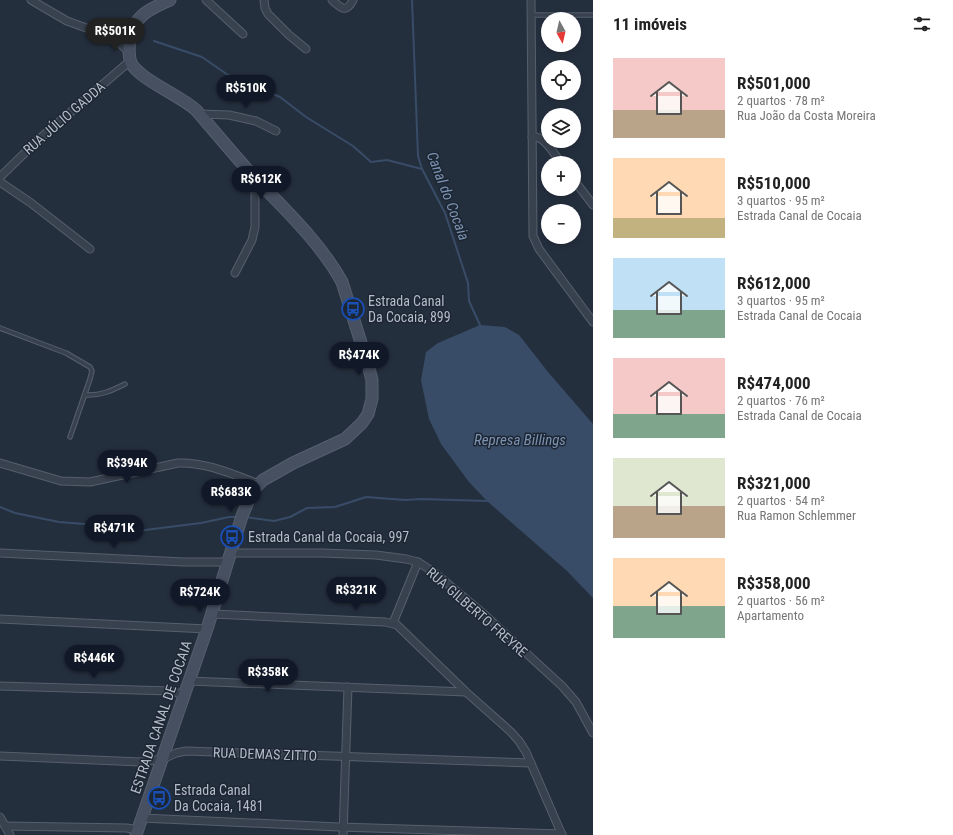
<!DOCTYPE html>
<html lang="pt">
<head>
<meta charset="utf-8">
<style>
  :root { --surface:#fff; --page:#f2f2f2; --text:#222; --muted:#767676; --accent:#111827 }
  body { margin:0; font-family:"Roboto Condensed",sans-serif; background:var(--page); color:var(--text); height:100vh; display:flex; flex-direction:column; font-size:15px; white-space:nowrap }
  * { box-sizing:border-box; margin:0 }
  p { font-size:13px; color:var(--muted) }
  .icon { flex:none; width:22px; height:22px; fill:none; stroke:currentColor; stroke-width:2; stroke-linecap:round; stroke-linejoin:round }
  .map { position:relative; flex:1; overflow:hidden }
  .drawer { display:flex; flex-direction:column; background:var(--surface); width:360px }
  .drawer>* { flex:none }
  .needle { width:26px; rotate:172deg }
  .fabs { position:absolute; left:541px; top:12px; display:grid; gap:8px }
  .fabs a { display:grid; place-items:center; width:40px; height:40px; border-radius:50%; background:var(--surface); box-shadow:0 2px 6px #0003; font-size:20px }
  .price { position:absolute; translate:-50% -34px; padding:0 9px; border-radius:14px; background:var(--accent); color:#fff; font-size:13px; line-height:26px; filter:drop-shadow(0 1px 2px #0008) }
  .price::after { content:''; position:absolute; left:50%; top:24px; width:12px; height:9px; margin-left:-6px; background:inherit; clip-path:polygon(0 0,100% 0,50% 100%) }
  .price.current { background:#222; color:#fff }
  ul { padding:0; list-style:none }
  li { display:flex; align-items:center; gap:12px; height:100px; padding:0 20px }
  li span { display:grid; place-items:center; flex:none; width:112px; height:80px; border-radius:0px; color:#555 }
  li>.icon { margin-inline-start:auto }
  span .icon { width:48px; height:48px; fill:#fffc; stroke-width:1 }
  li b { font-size:17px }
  h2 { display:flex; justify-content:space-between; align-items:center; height:48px; padding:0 20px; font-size:17px }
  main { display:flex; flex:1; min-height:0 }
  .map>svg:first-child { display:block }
</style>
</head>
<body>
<main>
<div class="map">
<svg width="593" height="835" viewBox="0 0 593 835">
  <rect width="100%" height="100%" fill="#242f3e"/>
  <path fill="#394c67" d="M 480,325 L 505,327 L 519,335 L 548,372 L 593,424 L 593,598 L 567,571 L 487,501 L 469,482 L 441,444 L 429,419 L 421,380 L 426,352 L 438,343 Z"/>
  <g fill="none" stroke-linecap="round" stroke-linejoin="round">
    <g stroke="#394c67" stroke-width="2">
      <path d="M 412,0 L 418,156 L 422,169 L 445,213 L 468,283 L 469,301 L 480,325"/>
      <path d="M 154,41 L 202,57 L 228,75 L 280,97 L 306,117 L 353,146 L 371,162 L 387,160 L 422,169"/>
      <path d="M 0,507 L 15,513 L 59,522 L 97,525 L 129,532 L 201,523 L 229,517 L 239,517"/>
      <path d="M 245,517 L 274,521 L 290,517 L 307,508 L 335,507 L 366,497 L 405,500 L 421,499 L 487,501"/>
    </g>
    <g stroke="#565f6c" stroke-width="5.5">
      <g id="lane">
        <path d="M 531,15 L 593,15"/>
        <path d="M 0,328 L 66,353 L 90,367 L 92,371 L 90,379 L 70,437"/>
        <path d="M 85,395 C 100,396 111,391 125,384"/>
      </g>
    </g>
    <g stroke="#565f6c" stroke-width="9">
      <g id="street">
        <path d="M 31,0 L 67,21 L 114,38 L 130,38"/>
        <path d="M 206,0 L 243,34"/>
        <path d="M 264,0 L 265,8 L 268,14 L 289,35 L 306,49"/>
        <path d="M 332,0 C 341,8 346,14 353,0"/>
        <path d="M 531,0 L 533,236 L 539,249 L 593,322"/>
        <path d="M 114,38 L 129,52"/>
        <path d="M 199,114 L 229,115 L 256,121 L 276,131"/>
        <path d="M 532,137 C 544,135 554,154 561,163"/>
        <path d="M 0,177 L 38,140 L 130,61"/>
        <path d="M 574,180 L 593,205"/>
        <path d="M 0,182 L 31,203 L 90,249"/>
        <path d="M 235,273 L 252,240 L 255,227 L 255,178"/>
        <path d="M 0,463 L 61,481 L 90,482 L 178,463 C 206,462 232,474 259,484"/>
        <path d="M 0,553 L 184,562 L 228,562"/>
        <path d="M 231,553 L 322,553 L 376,555 L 406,559 L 418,562 L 435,573 L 486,616 L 562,686 L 576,702 L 593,733"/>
        <path d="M 212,614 L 385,622 L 397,625 L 466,692 L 511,732 L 519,741 L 526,752 L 562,835"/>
        <path d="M 0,619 L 207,629"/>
        <path d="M 393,623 L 418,562"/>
        <path d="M 189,681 L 466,692"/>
        <path d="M 0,686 L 171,691 L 184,695"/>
        <path d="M 0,756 L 141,762 L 163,759 L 176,753 L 186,751 L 531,763"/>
        <path d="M 0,817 L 10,835"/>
        <path d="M 142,818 L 339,827 L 562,834"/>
        <path d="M 5,826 L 127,828 L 137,830"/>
        <path d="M 343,835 L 348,687"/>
      </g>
    </g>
    <g stroke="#565f6c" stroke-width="13">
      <path id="secondary" d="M 136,835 L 207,629 L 242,516 L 253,490 L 263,480 L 279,471 L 293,463 L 345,439 L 362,423 L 368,414 L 372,399 L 372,380 L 368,365 L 342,282 C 320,242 285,210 254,177 C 234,155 215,132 196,110 C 181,96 139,79 131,63 C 128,55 129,47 130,39 C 134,15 150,9 170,0"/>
    </g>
    <use href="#lane" stroke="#38414e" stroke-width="3.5"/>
    <use href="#street" stroke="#38414e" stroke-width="7"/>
    <use href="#secondary" stroke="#465061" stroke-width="11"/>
  </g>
  <defs>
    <g id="bus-ring" transform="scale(1.15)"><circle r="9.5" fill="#1d2633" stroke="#1a4fb4" stroke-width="1.5"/><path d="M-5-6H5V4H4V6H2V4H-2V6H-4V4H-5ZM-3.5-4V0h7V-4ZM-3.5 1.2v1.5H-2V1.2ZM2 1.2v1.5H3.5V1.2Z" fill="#1a4fb4"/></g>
  </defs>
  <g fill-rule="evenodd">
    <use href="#bus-ring" x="353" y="309"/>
    <use href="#bus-ring" x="232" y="537"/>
    <use href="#bus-ring" x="159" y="798"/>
  </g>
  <g text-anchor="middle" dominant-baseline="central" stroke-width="3" stroke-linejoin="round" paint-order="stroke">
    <g font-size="14" fill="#b4bcc9" stroke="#1d2633">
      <text transform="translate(64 118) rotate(-41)">RUA JÚLIO GADDA</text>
      <text transform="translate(477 612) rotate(41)">RUA GILBERTO FREYRE</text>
      <text transform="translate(161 717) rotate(-71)">ESTRADA CANAL DE COCAIA</text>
      <text transform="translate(265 754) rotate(2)">RUA DEMAS ZITTO</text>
    </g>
    <g font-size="14" fill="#b4bcc9" stroke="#1d2633" text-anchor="start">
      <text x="368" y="301">Estrada Canal<tspan x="368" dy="16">Da Cocaia, 899</tspan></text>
      <text x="248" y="537">Estrada Canal da Cocaia, 997</text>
      <text x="174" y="790">Estrada Canal<tspan x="174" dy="16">Da Cocaia, 1481</tspan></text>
    </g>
    <g font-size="15" font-style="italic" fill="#7c92b1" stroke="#1d2633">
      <text transform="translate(448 196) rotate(69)">Canal do Cocaia</text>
      <text x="520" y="440">Represa Billings</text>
    </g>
  </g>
</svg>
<div class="fabs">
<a><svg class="needle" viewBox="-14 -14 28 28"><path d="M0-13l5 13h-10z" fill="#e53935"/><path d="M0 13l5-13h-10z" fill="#767676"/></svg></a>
<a><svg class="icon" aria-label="locate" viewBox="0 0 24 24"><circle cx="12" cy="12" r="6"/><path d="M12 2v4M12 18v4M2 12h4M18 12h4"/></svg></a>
<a><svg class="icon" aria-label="layers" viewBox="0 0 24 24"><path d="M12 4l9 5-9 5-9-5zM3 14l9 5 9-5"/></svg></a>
<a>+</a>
<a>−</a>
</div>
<b class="price current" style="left:115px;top:52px">R$501K</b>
<b class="price" style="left:246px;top:109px">R$510K</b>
<b class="price" style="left:261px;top:200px">R$612K</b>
<b class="price" style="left:359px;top:376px">R$474K</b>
<b class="price" style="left:127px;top:484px">R$394K</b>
<b class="price" style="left:231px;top:513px">R$683K</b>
<b class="price" style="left:114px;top:549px">R$471K</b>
<b class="price" style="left:356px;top:611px">R$321K</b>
<b class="price" style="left:200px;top:613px">R$724K</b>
<b class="price" style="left:94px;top:679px">R$446K</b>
<b class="price" style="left:268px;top:693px">R$358K</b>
</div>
<section class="drawer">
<h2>11 imóveis<svg class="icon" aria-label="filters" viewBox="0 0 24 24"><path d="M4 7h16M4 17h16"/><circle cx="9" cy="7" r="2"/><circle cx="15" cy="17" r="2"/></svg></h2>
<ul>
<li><span style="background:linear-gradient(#f6c9c9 65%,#b9a48a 0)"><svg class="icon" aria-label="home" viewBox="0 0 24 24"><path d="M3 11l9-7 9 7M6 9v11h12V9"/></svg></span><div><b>R$501,000</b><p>2 quartos · 78 m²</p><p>Rua João da Costa Moreira</p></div></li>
<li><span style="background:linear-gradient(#ffd9b3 75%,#c2b280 0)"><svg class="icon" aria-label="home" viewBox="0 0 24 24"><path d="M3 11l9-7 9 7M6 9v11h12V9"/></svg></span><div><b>R$510,000</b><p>3 quartos · 95 m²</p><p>Estrada Canal de Cocaia</p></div></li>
<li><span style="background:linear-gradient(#bfe0f5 65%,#7fa58c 0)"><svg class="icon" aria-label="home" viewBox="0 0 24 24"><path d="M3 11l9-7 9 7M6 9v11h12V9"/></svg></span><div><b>R$612,000</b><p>3 quartos · 95 m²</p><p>Estrada Canal de Cocaia</p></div></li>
<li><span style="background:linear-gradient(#f6c9c9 70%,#7fa58c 0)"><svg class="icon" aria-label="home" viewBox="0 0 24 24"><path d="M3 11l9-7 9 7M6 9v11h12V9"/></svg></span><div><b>R$474,000</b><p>2 quartos · 76 m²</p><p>Estrada Canal de Cocaia</p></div></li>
<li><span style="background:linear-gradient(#dfe7d0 60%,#b9a48a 0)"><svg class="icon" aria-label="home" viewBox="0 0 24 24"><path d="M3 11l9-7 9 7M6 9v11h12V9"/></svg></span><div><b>R$321,000</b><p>2 quartos · 54 m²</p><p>Rua Ramon Schlemmer</p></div></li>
<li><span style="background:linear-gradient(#ffd9b3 60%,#7fa58c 0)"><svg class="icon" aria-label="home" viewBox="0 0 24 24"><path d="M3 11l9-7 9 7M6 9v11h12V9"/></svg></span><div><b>R$358,000</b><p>2 quartos · 56 m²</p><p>Apartamento</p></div></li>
</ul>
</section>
</main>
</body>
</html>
